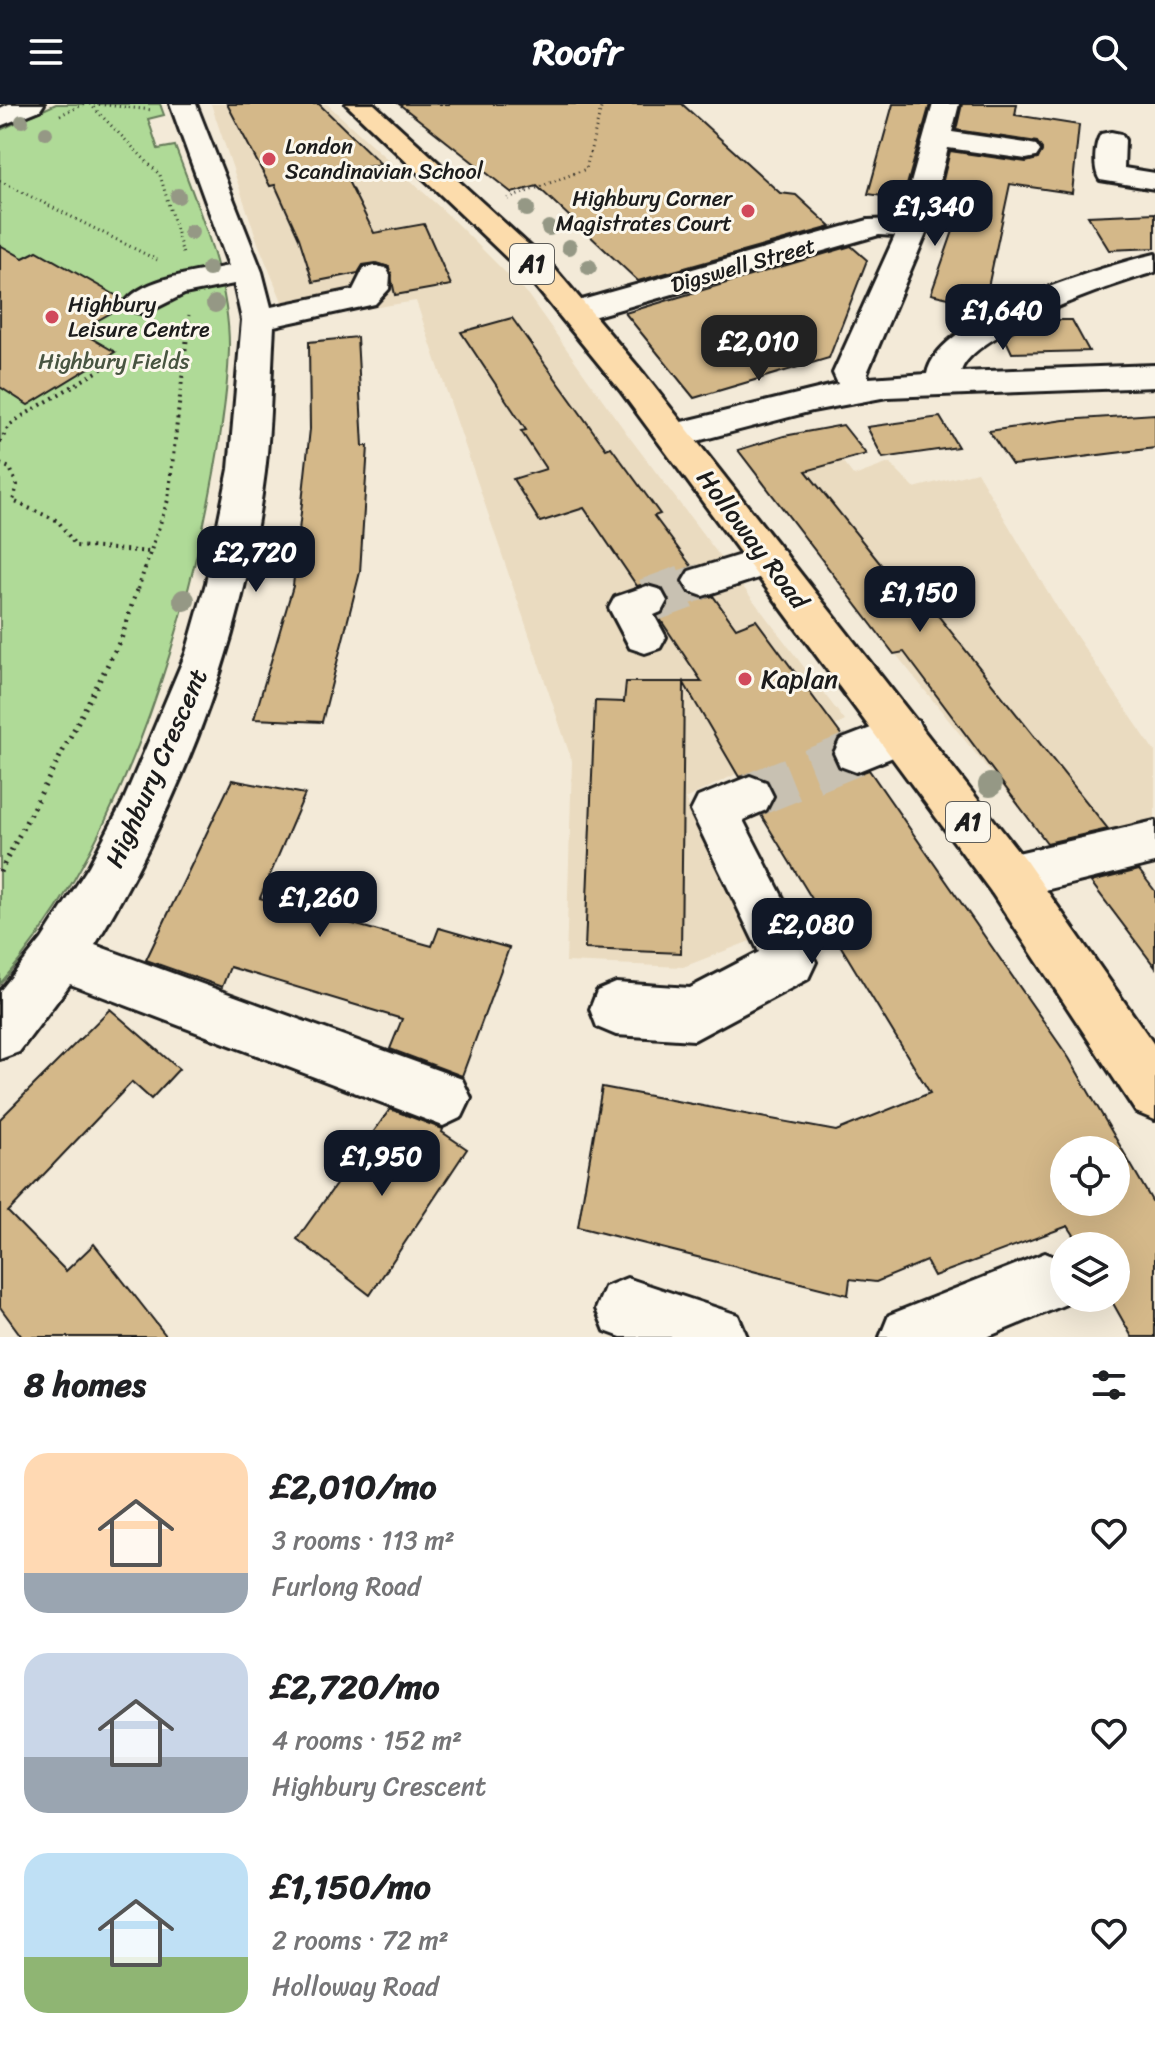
<!DOCTYPE html>
<html lang="en">
<head>
<meta charset="utf-8">
<style>
  :root { --surface:#fff; --page:#f6f6f6; --text:#202124; --muted:#757577; --accent:#111827 }
  body { margin:0; font-family:Sriracha,sans-serif; background:var(--page); color:var(--text); height:100vh; display:flex; flex-direction:column; font-size:30px; white-space:nowrap }
  * { box-sizing:border-box; margin:0 }
  p { font-size:26px; color:var(--muted) }
  .icon { flex:none; width:44px; height:44px; fill:none; stroke:currentColor; stroke-width:2; stroke-linecap:round; stroke-linejoin:round }
  .map { position:relative; height:1233px; overflow:hidden }
  .drawer { display:flex; flex-direction:column; background:var(--surface); flex:1 }
  .drawer>* { flex:none }
  .buttons { position:absolute; left:1050px; top:1032px; display:grid; gap:16px }
  .buttons a { display:grid; place-items:center; width:80px; height:80px; border-radius:50%; background:var(--surface); box-shadow:0 8px 32px #0002; font-size:40px }
  .price { position:absolute; translate:-50% -68px; padding:0 18px; border-radius:16px; background:var(--accent); color:#fff; font-size:26px; line-height:52px; filter:drop-shadow(0 2px 4px #0008) }
  .price::after { content:''; position:absolute; left:50%; top:48px; width:24px; height:18px; margin-left:-12px; background:inherit; clip-path:polygon(0 0,100% 0,50% 100%) }
  .price.active { background:#222; color:#fff }
  ul { padding:0; list-style:none }
  li { display:flex; align-items:center; gap:24px; height:200px; padding:0 24px }
  li span { display:grid; place-items:center; flex:none; width:224px; height:160px; border-radius:24px; color:#555 }
  li>.icon { margin-inline-start:auto }
  span .icon { width:96px; height:96px; fill:#fffc; stroke-width:1 }
  li b { font-size:34px }
  h2 { display:flex; justify-content:space-between; align-items:center; height:96px; padding:0 24px; font-size:34px }
  header { display:flex; justify-content:space-between; align-items:center; height:104px; padding:0 24px; background:var(--accent); color:#fff; font-size:36px; font-weight:700 }
  .map>svg:first-child { display:block }
</style>
</head>
<body>
<header><svg class="icon" aria-label="menu" viewBox="0 0 24 24"><path d="M4 6h16M4 12h16M4 18h16"/></svg>Roofr<svg class="icon" aria-label="search" viewBox="0 0 24 24"><circle cx="10" cy="10" r="6"/><path d="M15 15l6 6"/></svg></header>
<div class="map">
<svg width="1155" height="1233" viewBox="0 0 1155 1233">
  <rect width="100%" height="100%" fill="#f3ead8"/>
  <filter id="ink" filterUnits="userSpaceOnUse"><feTurbulence type="fractalNoise" baseFrequency=".0125" numOctaves="2"/><feDisplacementMap in="SourceGraphic" scale="16" xChannelSelector="R" yChannelSelector="G"/><feConvolveMatrix kernelMatrix="1 2 1 2 8 2 1 2 1" color-interpolation-filters="sRGB"/></filter>
  <g filter="url(#ink)">
    <g fill="#eadbc0">
      <path d="M 211,0 L 327,0 L 446,109 L 528,191 L 630,334 L 845,617 L 685,695 L 753,836 L 683,863 L 566,858 L 572,657 L 416,197 L 290,217 L 258,139 Z"/>
      <path d="M 816,324 L 854,372 L 889,359 L 914,384 L 977,368 L 1058,505 L 1155,648 L 1155,721 L 1052,745 L 850,493 L 738,346 Z"/>
    </g>
    <path fill="#afda97" stroke="#667b5a" stroke-width="2" d="M 56,0 L 160,0 L 164,11 L 148,15 L 158,45 L 175,42 C 199,107 230,175 229,246 C 227,304 216,363 204,419 C 169,578 108,756 0,880 L 0,26 Z"/>
    <g fill="#d4b889" stroke="#1c1c1c" stroke-width="2" fill-rule="evenodd">
      <path d="M 227,0 L 319,0 L 381,60 L 343,67 L 374,129 L 424,120 L 451,181 L 395,191 L 389,163 L 376,159 L 363,161 L 358,169 L 313,178 L 299,134 L 275,81 L 270,82 Z"/>
      <path d="M 399,0 L 682,0 L 780,89 L 796,91 L 831,123 L 638,177 L 537,82 L 512,89 Z"/>
      <path d="M 893,0 L 930,0 L 903,95 L 868,90 Z"/>
      <path d="M 962,0 L 1017,0 L 1015,11 L 1079,21 L 1072,89 L 1010,80 L 984,202 L 931,190 L 961,104 L 937,101 L 950,47 L 1026,58 L 1038,55 L 1042,45 L 1037,38 L 956,26 Z"/>
      <path d="M 1155,109 L 1155,144 L 1109,146 L 1088,112 Z"/>
      <path d="M 0,141 L 23,154 L 37,147 L 124,196 L 123,202 L 79,227 L 115,248 L 28,301 L 0,283 Z"/>
      <path d="M 851,142 L 867,156 L 829,254 L 694,294 L 625,209 Z"/>
      <path d="M 512,214 L 606,345 L 611,343 L 660,410 L 654,412 L 692,463 L 686,465 L 680,475 L 686,489 L 702,495 L 713,492 L 736,524 L 756,516 L 842,632 L 837,635 L 831,648 L 837,663 L 855,671 L 869,666 L 1069,954 L 1155,1102 L 1155,1233 L 1132,1233 L 1110,1194 L 1116,1194 L 1116,1142 L 1081,1142 L 1068,1122 L 934,1172 L 926,1157 L 876,1178 L 850,1175 L 848,1191 L 578,1123 L 602,983 L 836,1027 L 930,989 L 761,711 L 769,707 L 776,693 L 769,677 L 751,669 L 739,673 L 684,579 L 681,849 L 585,845 L 595,597 L 624,598 L 626,578 L 702,578 L 658,512 L 670,498 L 664,485 L 648,479 L 637,482 L 584,404 L 540,418 L 513,375 L 546,365 L 521,327 L 526,326 L 461,228 ZM 1064,1046 L 1116,1046 L 1116,1098 L 1064,1098 Z"/>
      <path d="M 1035,216 L 1072,216 L 1089,247 L 1012,249 L 1004,232 Z"/>
      <path d="M 357,233 L 363,342 L 368,342 L 360,468 L 322,618 L 254,615 L 293,482 L 310,325 L 309,238 Z"/>
      <path d="M 1155,310 L 1155,344 L 1050,357 L 1012,361 L 989,327 L 1064,316 Z"/>
      <path d="M 940,313 L 958,343 L 883,354 L 867,323 Z"/>
      <path d="M 843,321 L 866,350 L 806,367 L 919,508 L 932,504 L 1108,725 L 1047,739 L 904,548 L 894,550 L 738,346 L 784,332 Z"/>
      <path d="M 232,676 L 305,690 L 260,794 L 432,842 L 439,824 L 509,844 L 462,972 L 390,945 L 402,915 L 230,863 L 222,883 L 146,856 Z"/>
      <path d="M 1139,766 L 1155,787 L 1155,863 L 1091,778 Z"/>
      <path d="M 110,905 L 179,965 L 151,995 L 132,978 L 8,1108 L 66,1167 L 94,1140 L 167,1233 L 22,1233 L 0,1203 L 0,1015 Z"/>
      <path d="M 390,1005 L 443,1025 L 442,1028 L 467,1045 L 370,1191 L 297,1135 Z"/>
    </g>
    <g fill="none" stroke-linecap="round" stroke-linejoin="round">
      <path stroke="#c8c1b2" stroke-width="36" stroke-dasharray="36 18" stroke-linecap="butt" d="M 679,485 L 703,477"/>
      <g stroke="#c8c1b2" stroke-width="45" stroke-dasharray="45 22" stroke-linecap="butt">
        <path d="M 647,497 L 685,483"/>
        <path d="M 750,692 L 856,649"/>
      </g>
      <g stroke="#1c1c1c" stroke-width="6">
        <g id="minor">
          <path d="M 9,0 L 44,0 L 40,6 L 0,22 L 0,4 Z"/>
          <path d="M 170,0 L 196,0 L 262,168 L 271,203 L 353,186 L 364,164 L 375,162 L 386,164 L 390,171 L 389,185 L 375,200 L 274,222 C 271,271 271,320 265,368 C 244,536 182,696 95,841 L 462,975 L 471,994 L 462,1013 L 443,1022 L 70,880 L 19,948 L 0,955 L 0,887 L 42,835 L 89,762 L 123,698 L 186,549 L 206,479 L 229,365 L 242,216 L 234,180 L 184,190 L 152,206 L 141,209 L 130,206 L 125,199 C 143,173 200,168 229,162 Z"/>
          <path d="M 933,0 L 959,0 L 952,28 L 1026,39 L 1036,41 L 1040,47 L 1036,53 L 1026,55 L 948,44 L 928,125 L 867,269 L 869,274 L 927,270 C 937,212 1104,162 1155,150 L 1155,168 C 1118,178 968,230 961,268 L 1155,261 L 1155,283 L 887,293 L 812,307 L 674,343 L 661,339 L 656,331 L 661,323 L 838,280 L 833,269 L 895,132 L 879,131 L 575,218 L 564,215 L 559,208 L 564,201 L 868,116 L 901,115 Z"/>
          <path d="M 1111,28 L 1121,30 L 1125,36 L 1124,64 L 1155,69 L 1155,85 L 1100,76 C 1093,66 1094,40 1101,30 Z"/>
          <path d="M 769,442 L 783,446 L 789,456 L 783,466 L 703,492 L 689,487 L 683,477 L 689,467 Z"/>
          <path d="M 647,482 L 661,486 L 667,497 L 661,508 L 654,511 L 666,533 L 660,544 L 645,549 L 630,544 L 609,504 L 615,493 Z"/>
          <path d="M 902,612 L 918,617 L 924,630 L 918,643 L 856,668 L 840,662 L 834,649 L 840,636 Z"/>
          <path d="M 750,672 L 766,678 L 773,692 L 766,706 L 743,716 L 816,858 L 808,875 L 694,936 L 616,931 L 597,923 L 590,905 L 597,887 L 616,879 L 690,884 L 759,848 L 691,707 L 698,693 Z"/>
          <path d="M 1155,717 L 1155,759 L 1009,795 L 992,789 L 985,773 L 992,757 L 1009,751 Z"/>
          <path d="M 1045,1149 L 1064,1157 L 1064,1194 L 1069,1194 L 1066,1200 L 987,1233 L 880,1233 L 889,1211 Z"/>
          <path d="M 627,1174 L 738,1211 L 747,1233 L 621,1233 L 605,1227 L 596,1205 L 605,1183 Z"/>
        </g>
      </g>
      <g stroke="#1c1c1c" stroke-width="6">
        <path id="highway" d="M 346,0 L 374,0 L 554,164 L 644,270 L 1026,757 L 1155,942 L 1155,1016 L 1136,1008 L 992,789 L 620,286 L 532,178 Z"/>
      </g>
      <g stroke="#1c1c1c" stroke-width="3" stroke-dasharray="1 4" stroke-linecap="butt">
        <path d="M 90,0 L 160,71 L 183,150"/>
        <path d="M 94,0 L 153,6"/>
        <path d="M 60,11 L 85,0"/>
        <path d="M 0,77 L 157,156"/>
        <path d="M 508,95 L 586,65 L 602,0"/>
        <path d="M 188,217 L 189,211"/>
      </g>
      <g stroke="#1c1c1c" stroke-width="4" stroke-dasharray="2 5" stroke-linecap="butt">
        <path d="M 0,338 L 9,322 L 19,314 L 105,263 L 123,256 L 185,252"/>
        <path d="M 0,360 L 10,364 L 17,381 L 13,397 L 58,417 L 76,442 L 150,448"/>
        <path d="M 138,485 L 168,396 L 189,215"/>
      </g>
      <path stroke="#1c1c1c" stroke-width="5" stroke-dasharray="2 6" stroke-linecap="butt" d="M 0,768 L 121,535 L 138,483"/>
      <use href="#minor" fill="#fbf7ec" fill-rule="evenodd"/>
      <use href="#highway" fill="#fcdcac" fill-rule="evenodd"/>
    </g>
    <g fill="#959885">
      <circle cx="22" cy="17" r="7"/>
      <circle cx="46" cy="29" r="7"/>
      <circle cx="178" cy="92" r="8"/>
      <circle cx="527" cy="105" r="8"/>
      <circle cx="549" cy="124" r="8"/>
      <circle cx="191" cy="128" r="8"/>
      <circle cx="569" cy="143" r="8"/>
      <circle cx="589" cy="163" r="8"/>
      <circle cx="209" cy="165" r="8"/>
      <circle cx="215" cy="200" r="9"/>
      <circle cx="184" cy="496" r="11"/>
      <circle cx="990" cy="681" r="12"/>
    </g>
  </g>
  <g fill="#d1495b" stroke="#fbf7ec" stroke-width="3">
    <circle cx="269" cy="55" r="8"/>
    <circle cx="748" cy="107" r="8"/>
    <circle cx="52" cy="213" r="8"/>
    <circle cx="745" cy="575" r="8"/>
  </g>
  <g text-anchor="middle" dominant-baseline="central" stroke-width="6" stroke-linejoin="round" paint-order="stroke">
    <g font-size="22" fill="#1c1c1c" stroke="#fbf7ec" text-anchor="start">
      <text x="285" y="42">London<tspan x="285" dy="25">Scandinavian School</tspan></text>
      <text x="732" y="94" text-anchor="end">Highbury Corner<tspan x="732" dy="25">Magistrates Court</tspan></text>
      <text x="68" y="200">Highbury<tspan x="68" dy="25">Leisure Centre</tspan></text>
    </g>
    <g font-size="22" fill="#1c1c1c" stroke="#fbf7ec">
      <text transform="translate(743 161) rotate(-16)">Digswell Street</text>
    </g>
    <g font-size="22" fill="#485541" stroke="#fbf7ec">
      <text x="114" y="257">Highbury Fields</text>
    </g>
    <g fill="#fbf7ec" stroke="#5f5e5a" stroke-width="2">
      <rect x="510" y="140" width="44" height="40" rx="6"/>
      <rect x="946" y="698" width="44" height="40" rx="6"/>
    </g>
    <g font-size="24" font-weight="bold" fill="#1c1c1c">
      <text x="532" y="160">A1</text>
      <text x="968" y="718">A1</text>
    </g>
    <g font-size="26" fill="#1c1c1c" stroke="#fbf7ec">
      <text transform="translate(753 435) rotate(53)">Holloway Road</text>
      <text transform="translate(156 664) rotate(-66)">Highbury Crescent</text>
    </g>
    <g font-size="26" fill="#1c1c1c" stroke="#fbf7ec" text-anchor="start">
      <text x="761" y="575">Kaplan</text>
    </g>
  </g>
</svg>
<div class="buttons">
<a><svg class="icon" aria-label="locate" viewBox="0 0 24 24"><circle cx="12" cy="12" r="6"/><path d="M12 2v4M12 18v4M2 12h4M18 12h4"/></svg></a>
<a><svg class="icon" aria-label="layers" viewBox="0 0 24 24"><path d="M12 4l9 5-9 5-9-5zM3 14l9 5 9-5"/></svg></a>
</div>
<b class="price" style="left:935px;top:144px">£1,340</b>
<b class="price" style="left:1003px;top:248px">£1,640</b>
<b class="price active" style="left:759px;top:279px">£2,010</b>
<b class="price" style="left:256px;top:490px">£2,720</b>
<b class="price" style="left:920px;top:530px">£1,150</b>
<b class="price" style="left:320px;top:835px">£1,260</b>
<b class="price" style="left:812px;top:862px">£2,080</b>
<b class="price" style="left:382px;top:1094px">£1,950</b>
</div>
<section class="drawer">
<h2>8 homes<svg class="icon" aria-label="filters" viewBox="0 0 24 24"><path d="M4 7h16M4 17h16"/><circle cx="9" cy="7" r="2"/><circle cx="15" cy="17" r="2"/></svg></h2>
<ul>
<li><span style="background:linear-gradient(#ffd9b3 75%,#9aa5b1 0)"><svg class="icon" aria-label="home" viewBox="0 0 24 24"><path d="M3 11l9-7 9 7M6 9v11h12V9"/></svg></span><div><b>£2,010/mo</b><p>3 rooms · 113 m²</p><p>Furlong Road</p></div><svg class="icon" aria-label="heart" viewBox="0 0 24 24"><path d="M12 20l-8-8c-3-5 5-10 8-4 3-6 11-1 8 4z"/></svg></li>
<li><span style="background:linear-gradient(#c9d6e8 65%,#9aa5b1 0)"><svg class="icon" aria-label="home" viewBox="0 0 24 24"><path d="M3 11l9-7 9 7M6 9v11h12V9"/></svg></span><div><b>£2,720/mo</b><p>4 rooms · 152 m²</p><p>Highbury Crescent</p></div><svg class="icon" aria-label="heart" viewBox="0 0 24 24"><path d="M12 20l-8-8c-3-5 5-10 8-4 3-6 11-1 8 4z"/></svg></li>
<li><span style="background:linear-gradient(#bfe0f5 65%,#8fb573 0)"><svg class="icon" aria-label="home" viewBox="0 0 24 24"><path d="M3 11l9-7 9 7M6 9v11h12V9"/></svg></span><div><b>£1,150/mo</b><p>2 rooms · 72 m²</p><p>Holloway Road</p></div><svg class="icon" aria-label="heart" viewBox="0 0 24 24"><path d="M12 20l-8-8c-3-5 5-10 8-4 3-6 11-1 8 4z"/></svg></li>
</ul>
</section>
</body>
</html>
